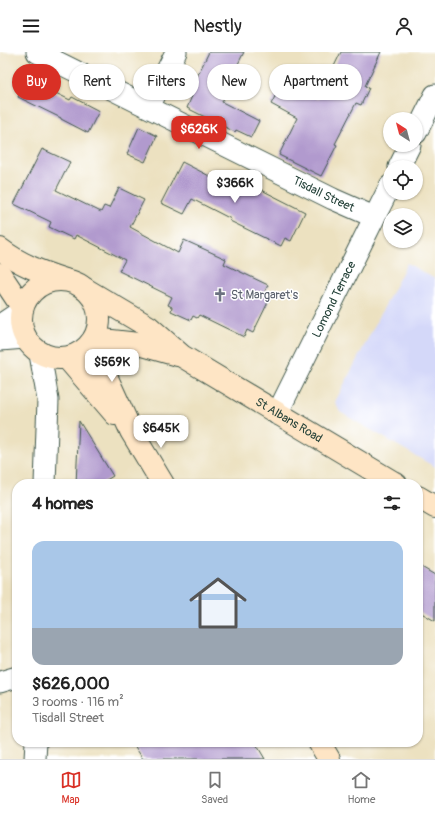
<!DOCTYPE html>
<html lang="en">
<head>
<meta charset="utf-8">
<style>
  :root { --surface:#fff; --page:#f6f6f6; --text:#222; --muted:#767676; --line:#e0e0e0; --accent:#d93025 }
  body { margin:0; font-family:Pangolin,sans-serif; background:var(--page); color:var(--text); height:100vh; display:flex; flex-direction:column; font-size:15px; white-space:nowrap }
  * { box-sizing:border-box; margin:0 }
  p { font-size:13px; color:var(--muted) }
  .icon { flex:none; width:22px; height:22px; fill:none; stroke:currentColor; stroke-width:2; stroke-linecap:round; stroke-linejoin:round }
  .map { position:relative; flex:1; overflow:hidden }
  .panel { position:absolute; left:12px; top:427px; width:411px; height:268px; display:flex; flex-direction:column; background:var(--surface); border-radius:16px; box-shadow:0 1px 3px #0004 }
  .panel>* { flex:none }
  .banner { position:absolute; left:12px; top:12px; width:411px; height:36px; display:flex; gap:8px }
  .needle { width:26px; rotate:324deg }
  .buttons { position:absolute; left:383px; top:60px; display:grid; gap:8px }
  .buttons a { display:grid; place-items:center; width:40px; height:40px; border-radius:50%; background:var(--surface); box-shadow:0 1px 3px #0004; font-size:20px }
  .price { position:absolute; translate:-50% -34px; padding:0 9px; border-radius:8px; background:#fff; color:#222; font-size:13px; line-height:26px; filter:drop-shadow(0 1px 2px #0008) }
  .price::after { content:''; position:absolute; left:50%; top:24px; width:12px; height:9px; margin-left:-6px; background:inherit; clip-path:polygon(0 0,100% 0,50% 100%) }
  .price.on { background:var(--accent); color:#fff }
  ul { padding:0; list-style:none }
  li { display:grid; align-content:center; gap:8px; height:212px; padding:0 20px }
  li span { display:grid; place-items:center; height:124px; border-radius:12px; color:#555 }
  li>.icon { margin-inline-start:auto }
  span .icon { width:72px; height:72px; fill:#fffc; stroke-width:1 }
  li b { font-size:17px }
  h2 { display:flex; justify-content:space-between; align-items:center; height:48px; padding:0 20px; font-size:17px }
  .chip { padding:0 14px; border-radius:18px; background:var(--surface); box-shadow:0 1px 3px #0004; font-size:14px; line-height:36px }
  .chip.on { background:var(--accent); color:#fff }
  header { display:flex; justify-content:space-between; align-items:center; height:52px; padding:0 20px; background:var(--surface); font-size:18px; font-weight:600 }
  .menu { display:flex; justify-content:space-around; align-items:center; height:56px; border-top:1px solid var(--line); background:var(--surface); font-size:11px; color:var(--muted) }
  .menu a { display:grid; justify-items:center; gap:2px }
  .menu .on { color:var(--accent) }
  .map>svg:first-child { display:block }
</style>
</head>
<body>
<header><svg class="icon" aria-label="menu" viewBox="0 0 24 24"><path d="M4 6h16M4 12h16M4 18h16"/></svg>Nestly<svg class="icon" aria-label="person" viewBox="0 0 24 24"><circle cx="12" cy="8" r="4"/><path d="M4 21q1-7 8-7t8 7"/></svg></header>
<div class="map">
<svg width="435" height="707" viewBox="0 0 435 707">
  <rect width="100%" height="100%" fill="#fff"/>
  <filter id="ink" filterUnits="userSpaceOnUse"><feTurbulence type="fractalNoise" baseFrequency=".025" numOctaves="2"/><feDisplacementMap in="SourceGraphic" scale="8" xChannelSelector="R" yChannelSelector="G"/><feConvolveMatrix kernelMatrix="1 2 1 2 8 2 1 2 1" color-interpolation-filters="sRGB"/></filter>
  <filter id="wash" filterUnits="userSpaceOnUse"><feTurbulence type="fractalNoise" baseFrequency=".012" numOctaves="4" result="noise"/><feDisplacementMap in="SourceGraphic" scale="16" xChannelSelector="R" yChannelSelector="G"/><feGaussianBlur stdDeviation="0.9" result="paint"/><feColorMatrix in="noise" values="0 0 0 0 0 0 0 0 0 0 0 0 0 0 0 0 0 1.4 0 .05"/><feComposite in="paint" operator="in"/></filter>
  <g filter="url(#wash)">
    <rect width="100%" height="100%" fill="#ece1c0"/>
    <path fill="#d4d8f9" d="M 407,211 L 435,227 L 435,415 L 340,360 L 335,350 Z"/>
    <g id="blocks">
      <g fill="#b19ace">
        <path d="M 209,0 L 244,0 L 225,38 L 227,39 L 222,50 L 259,69 L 251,85 L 236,78 L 235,80 L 187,56 L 192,44 L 188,43 Z"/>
        <path d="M 341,0 L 381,0 L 365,34 L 369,36 L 361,53 L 356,51 L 335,92 L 337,93 L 321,124 L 279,103 L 297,66 L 271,52 L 279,37 L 284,40 L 288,31 L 318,47 Z"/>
        <path d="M 27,27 L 70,48 L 72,45 L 99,59 L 88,81 L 61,67 L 61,66 L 18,45 Z"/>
        <path d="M 139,75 L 157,84 L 145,110 L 127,102 Z"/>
        <path d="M 42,97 L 70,110 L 56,138 L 101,160 L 104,154 L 109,156 L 119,136 L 144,148 L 130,175 L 178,201 L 184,188 L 226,207 L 224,212 L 268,233 L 265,239 L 272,242 L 253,281 L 247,278 L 244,285 L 199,263 L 197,266 L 193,264 L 191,268 L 171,259 L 172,255 L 168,253 L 172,245 L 119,219 L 125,208 L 76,183 L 74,187 L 49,175 L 51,170 L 14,152 Z"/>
        <path d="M 182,110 L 229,134 L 234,124 L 305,160 L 291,189 L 285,186 L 281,194 L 230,169 L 231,167 L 192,147 L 184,162 L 161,151 Z"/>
        <path d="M 79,369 L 113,424 L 100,432 L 76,432 Z"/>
        <path d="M 418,513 L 435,523 L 435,569 L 418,559 Z"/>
        <path d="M 132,690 L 255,690 L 265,707 L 143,707 Z"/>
      </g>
    </g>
  </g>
  <g filter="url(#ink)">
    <use href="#blocks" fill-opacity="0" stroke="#3e5649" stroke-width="1"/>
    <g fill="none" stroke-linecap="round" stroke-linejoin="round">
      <g stroke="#3e5649" stroke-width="23">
        <g id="street">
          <path id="s1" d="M 37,0 L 333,147 L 374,165"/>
          <path d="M 149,55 L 176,0"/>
          <path d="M 416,81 L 435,43"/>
          <path d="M 399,115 L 410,93"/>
          <path d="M 0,273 L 21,259"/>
          <path d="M 0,288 L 25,286"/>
          <path d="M 40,302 L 48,348 L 45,432"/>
          <path id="s2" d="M 277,362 L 390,134"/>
          <path d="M 0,630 L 17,625"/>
          <path d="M 35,707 L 36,690"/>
        </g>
      </g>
      <g stroke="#3e5649" stroke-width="24">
        <g id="secondary">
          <path d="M 0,197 C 21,213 41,220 65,228"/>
          <path d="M 0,222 L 22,255"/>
          <circle cx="60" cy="267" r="39"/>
          <path id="s3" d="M 85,237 L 149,275 L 182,304 L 396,432"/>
          <path d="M 94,287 L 138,292 L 177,303"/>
          <path d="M 91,291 L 131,379 L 163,432"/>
          <path d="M 67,306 L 115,362"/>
          <path d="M 418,445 L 435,455"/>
          <path d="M 319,690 L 329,707"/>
        </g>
      </g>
      <use href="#street" stroke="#fff" stroke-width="21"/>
      <use href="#secondary" stroke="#fee5c5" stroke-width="22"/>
    </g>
  </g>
  <defs>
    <g id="church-bare" transform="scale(1.08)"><path d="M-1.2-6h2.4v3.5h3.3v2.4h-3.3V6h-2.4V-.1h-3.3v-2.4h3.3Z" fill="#6b7280" stroke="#fff" stroke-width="2.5" paint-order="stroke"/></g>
  </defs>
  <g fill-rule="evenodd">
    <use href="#church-bare" x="220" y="243"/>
  </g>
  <g text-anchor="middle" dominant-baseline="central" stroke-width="3" stroke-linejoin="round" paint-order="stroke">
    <g font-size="12" fill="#1f3d34" stroke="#fff">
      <text stroke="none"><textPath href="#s1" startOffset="320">Tisdall Street</textPath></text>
      <text stroke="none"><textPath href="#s2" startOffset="128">Lomond Terrace</textPath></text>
      <text stroke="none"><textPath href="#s3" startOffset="243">St Albans Road</textPath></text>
    </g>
    <g font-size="12" fill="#5b616d" stroke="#fff" text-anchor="start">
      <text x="231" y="243">St Margaret's</text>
    </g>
  </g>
</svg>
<div class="buttons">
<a><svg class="needle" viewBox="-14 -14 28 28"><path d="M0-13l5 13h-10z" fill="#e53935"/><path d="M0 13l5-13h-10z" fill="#767676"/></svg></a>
<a><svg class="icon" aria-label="locate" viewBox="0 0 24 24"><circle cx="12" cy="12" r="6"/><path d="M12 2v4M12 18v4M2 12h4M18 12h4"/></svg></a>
<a><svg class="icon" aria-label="layers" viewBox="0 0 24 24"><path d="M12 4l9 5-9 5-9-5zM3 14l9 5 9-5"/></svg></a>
</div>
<b class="price on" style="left:199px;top:98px">$626K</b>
<b class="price" style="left:235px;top:152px">$366K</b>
<b class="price" style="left:112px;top:331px">$569K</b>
<b class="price" style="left:161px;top:397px">$645K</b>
<div class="banner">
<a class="chip on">Buy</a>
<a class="chip">Rent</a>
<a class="chip">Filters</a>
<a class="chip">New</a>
<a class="chip">Apartment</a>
</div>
<section class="panel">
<h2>4 homes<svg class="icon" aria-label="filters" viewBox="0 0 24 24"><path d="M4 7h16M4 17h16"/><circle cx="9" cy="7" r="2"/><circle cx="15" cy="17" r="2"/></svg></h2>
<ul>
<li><span style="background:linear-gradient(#a9c7e8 70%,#9aa5b1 0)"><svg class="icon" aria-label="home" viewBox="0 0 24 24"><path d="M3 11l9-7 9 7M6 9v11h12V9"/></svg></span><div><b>$626,000</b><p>3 rooms · 116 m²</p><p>Tisdall Street</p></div></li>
</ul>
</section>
</div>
<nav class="menu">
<a class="on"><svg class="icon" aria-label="map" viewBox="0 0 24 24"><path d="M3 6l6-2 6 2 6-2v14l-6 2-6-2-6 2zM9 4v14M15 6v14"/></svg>Map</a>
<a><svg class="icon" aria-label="saved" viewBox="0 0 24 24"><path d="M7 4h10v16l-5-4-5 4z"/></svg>Saved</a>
<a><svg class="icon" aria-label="home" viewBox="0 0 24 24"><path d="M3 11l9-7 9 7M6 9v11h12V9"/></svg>Home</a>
</nav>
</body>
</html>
